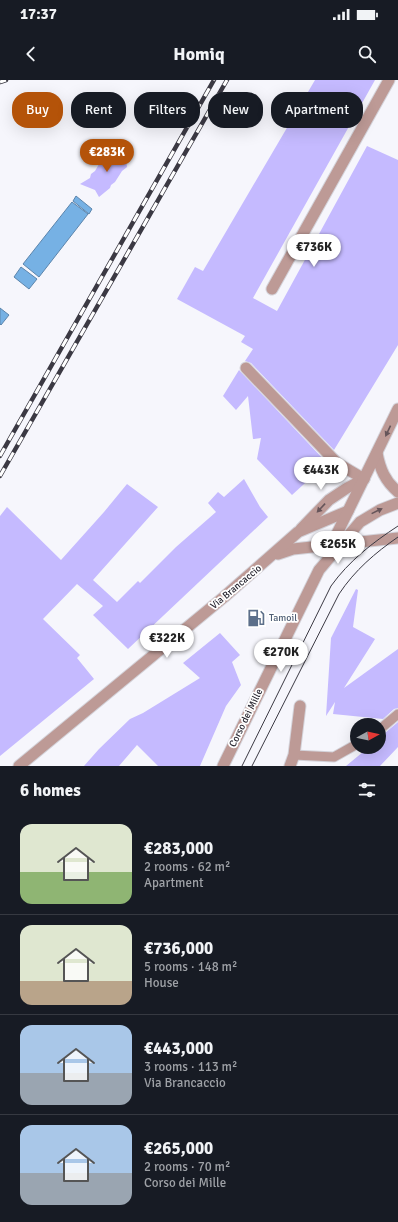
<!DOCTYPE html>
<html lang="en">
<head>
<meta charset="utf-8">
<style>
  :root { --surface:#171b24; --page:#20242c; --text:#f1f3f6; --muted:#9ea1a6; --line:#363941; --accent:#b45309 }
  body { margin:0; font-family:Signika,sans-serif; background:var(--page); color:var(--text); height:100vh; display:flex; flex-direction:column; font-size:15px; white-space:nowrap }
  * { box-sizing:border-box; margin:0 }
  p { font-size:13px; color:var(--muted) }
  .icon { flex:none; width:22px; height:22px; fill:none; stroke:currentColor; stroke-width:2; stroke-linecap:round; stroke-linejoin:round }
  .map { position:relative; height:686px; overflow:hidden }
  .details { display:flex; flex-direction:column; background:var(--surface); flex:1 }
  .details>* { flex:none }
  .banner { position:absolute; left:12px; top:12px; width:374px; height:36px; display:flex; gap:8px }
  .needle { width:26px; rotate:82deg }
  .controls { position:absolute; left:350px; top:638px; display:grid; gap:8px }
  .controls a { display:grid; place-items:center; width:36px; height:36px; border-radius:50%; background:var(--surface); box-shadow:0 4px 16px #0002; font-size:20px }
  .price { position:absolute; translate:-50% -34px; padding:0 9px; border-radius:14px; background:#fff; color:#222; font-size:13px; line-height:26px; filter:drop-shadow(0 1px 2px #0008) }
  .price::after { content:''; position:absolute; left:50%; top:24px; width:12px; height:9px; margin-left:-6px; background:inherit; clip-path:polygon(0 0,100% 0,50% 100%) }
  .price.active { background:var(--accent); color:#fff }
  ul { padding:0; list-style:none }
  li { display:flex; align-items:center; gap:12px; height:100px; padding:0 20px }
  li+li { border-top:1px solid var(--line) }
  li span { display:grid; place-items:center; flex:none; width:112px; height:80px; border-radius:12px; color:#555 }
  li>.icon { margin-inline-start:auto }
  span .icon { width:48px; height:48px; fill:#fffc; stroke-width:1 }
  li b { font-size:17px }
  h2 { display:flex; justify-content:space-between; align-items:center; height:48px; padding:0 20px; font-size:17px }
  .pill { padding:0 14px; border-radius:16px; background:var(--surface); box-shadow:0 4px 16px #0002; font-size:14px; line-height:36px }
  .pill.active { background:var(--accent); color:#fff }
  .status { display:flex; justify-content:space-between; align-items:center; height:28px; padding:0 20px; background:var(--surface); direction:ltr }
  .status svg { height:11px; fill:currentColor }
  header { display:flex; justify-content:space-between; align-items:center; height:52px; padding:0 20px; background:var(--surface); font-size:18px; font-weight:700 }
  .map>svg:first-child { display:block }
</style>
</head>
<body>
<div class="status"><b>17:37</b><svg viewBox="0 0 49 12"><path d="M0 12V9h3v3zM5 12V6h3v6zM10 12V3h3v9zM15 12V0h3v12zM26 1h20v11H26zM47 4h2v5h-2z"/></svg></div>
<header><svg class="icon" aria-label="back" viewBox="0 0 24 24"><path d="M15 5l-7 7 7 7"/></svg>Homiq<svg class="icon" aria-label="search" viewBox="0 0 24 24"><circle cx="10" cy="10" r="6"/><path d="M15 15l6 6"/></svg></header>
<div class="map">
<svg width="398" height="686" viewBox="0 0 398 686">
  <rect width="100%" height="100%" fill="#f6f6fc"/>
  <g fill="#76b1e4" stroke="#5c85ac">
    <path d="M 76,116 L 92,129 L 89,134 L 73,121 Z"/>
    <path d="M 72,122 L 88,134 L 39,197 L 23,184 Z"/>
    <path d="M 21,187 L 37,199 L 29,209 L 14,197 Z"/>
    <path d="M 0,228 L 9,235 L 1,245 L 0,244 Z"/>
  </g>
  <g fill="#c5baff">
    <path d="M 315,0 L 375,0 L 253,218 L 277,231 L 367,66 L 398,80 L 398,265 L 334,370 L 251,283 L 245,281 L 253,269 L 241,262 L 245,256 L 177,219 L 195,187 L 203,191 Z"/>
    <path d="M 107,72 L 125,72 L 127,87 L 122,91 L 115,102 L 111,105 L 110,108 L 99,117 L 95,110 L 80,104 L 90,98 L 91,94 L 95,91 L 102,79 L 106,78 Z"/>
    <path d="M 239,290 L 327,383 L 292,415 L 257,379 L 261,358 L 253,359 L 248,316 L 236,330 L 223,316 Z"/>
    <path d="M 244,399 L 260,427 L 268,437 L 128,569 L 93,535 L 103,526 L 77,504 L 43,539 L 80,575 L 77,578 L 94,599 L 0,676 L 0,436 L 7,427 L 61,480 L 104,432 L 127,404 L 158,427 L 93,500 L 117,522 L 138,501 L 140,503 L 176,467 L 216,432 L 208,423 L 218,412 L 224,417 Z"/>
    <path d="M 356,509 L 358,510 L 353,547 L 375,559 L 344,608 L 398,569 L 398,628 L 394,629 L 383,639 L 333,634 L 335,622 L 326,636 L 331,558 Z"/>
    <path d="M 220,553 L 240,575 L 232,582 L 241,605 L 226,626 L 200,686 L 158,686 L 137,665 L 119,686 L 84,686 L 99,669 L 130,639 L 143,633 L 200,598 L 183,583 Z"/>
    <path d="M 398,642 L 398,667 L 380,686 L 346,686 L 369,667 L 379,667 L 379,658 Z"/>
  </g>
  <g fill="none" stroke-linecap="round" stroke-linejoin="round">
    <g stroke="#d4d3da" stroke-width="11">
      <g id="service">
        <path d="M 379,650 L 398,634"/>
        <path d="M 294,675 L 334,677 L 357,664"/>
      </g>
    </g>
    <g stroke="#d4d3da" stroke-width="13">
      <g id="minor">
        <path d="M 272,209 L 389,0"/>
        <path d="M 246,288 L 337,383 L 364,399"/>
        <path d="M 301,449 L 329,420 L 347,408 L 364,399"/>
        <path d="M 278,474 L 293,469 L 340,464"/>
        <path d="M 19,686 L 224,517 L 298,452 L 348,431"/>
        <path d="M 290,686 L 294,675 L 300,626"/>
      </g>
    </g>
    <g stroke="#d4d3da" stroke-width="13">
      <g id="tertiary">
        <path d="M 377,373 C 380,389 385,401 398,412"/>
        <path d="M 341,464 L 398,458"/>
        <path d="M 327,474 L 398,329"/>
        <path d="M 223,686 L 319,490 L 360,442 L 380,430 L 398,423"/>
      </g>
    </g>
    <use href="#service" stroke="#bd9a96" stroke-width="9"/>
    <use href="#minor" stroke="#bd9a96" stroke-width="11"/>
    <use href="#tertiary" stroke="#bd9a96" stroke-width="11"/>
    <g stroke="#3b3943" stroke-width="1">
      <path d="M 242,686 L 331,506 C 349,481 372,463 398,446"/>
      <path d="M 252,686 L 339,514 C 355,490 375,473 398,457"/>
    </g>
    <g stroke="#3b3943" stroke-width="4.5">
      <g id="rail">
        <path d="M 0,2 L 6,0"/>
        <path d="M 0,376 L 214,0"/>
        <path d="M 0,396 L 227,0"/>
      </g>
    </g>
    <use href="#rail" stroke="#fff" stroke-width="3" stroke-dasharray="9" stroke-linecap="butt"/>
  </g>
  <defs><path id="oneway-solid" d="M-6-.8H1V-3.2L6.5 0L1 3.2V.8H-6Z"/></defs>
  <g fill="#66555a">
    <use href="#oneway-solid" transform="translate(388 351) rotate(115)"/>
    <use href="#oneway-solid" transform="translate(321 428) rotate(133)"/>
    <use href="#oneway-solid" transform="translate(377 431) rotate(-26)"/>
  </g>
  <defs>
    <g id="fuel-bare" transform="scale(1.38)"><path d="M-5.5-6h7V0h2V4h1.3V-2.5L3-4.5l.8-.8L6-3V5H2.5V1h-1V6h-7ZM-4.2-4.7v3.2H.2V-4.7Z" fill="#5c6f8a" stroke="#fff" stroke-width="2.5" paint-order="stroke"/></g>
  </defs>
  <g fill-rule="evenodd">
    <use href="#fuel-bare" x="256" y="538"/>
  </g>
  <g text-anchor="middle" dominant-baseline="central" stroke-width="3.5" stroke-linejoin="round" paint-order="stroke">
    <g font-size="10" fill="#1f1d28" stroke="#fff">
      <text transform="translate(236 507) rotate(-40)">Via Brancaccio</text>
      <text transform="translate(246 638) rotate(-64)">Corso dei Mille</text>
    </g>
    <g font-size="10" fill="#4e5e75" stroke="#fff" text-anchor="start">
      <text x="269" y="538">Tamoil</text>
    </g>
  </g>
</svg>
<div class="controls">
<a><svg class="needle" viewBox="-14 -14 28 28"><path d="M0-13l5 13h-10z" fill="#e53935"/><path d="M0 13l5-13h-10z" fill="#9ea1a6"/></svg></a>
</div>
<b class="price active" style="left:107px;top:93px">€283K</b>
<b class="price" style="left:314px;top:188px">€736K</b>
<b class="price" style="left:321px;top:411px">€443K</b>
<b class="price" style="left:338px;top:485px">€265K</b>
<b class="price" style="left:167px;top:579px">€322K</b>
<b class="price" style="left:281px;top:593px">€270K</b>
<div class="banner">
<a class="pill active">Buy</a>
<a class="pill">Rent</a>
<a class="pill">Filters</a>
<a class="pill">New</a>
<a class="pill">Apartment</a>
</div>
</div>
<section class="details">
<h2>6 homes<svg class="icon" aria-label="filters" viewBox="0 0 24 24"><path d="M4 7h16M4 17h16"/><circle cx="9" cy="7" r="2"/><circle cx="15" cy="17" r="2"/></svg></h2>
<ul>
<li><span style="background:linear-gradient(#dfe7d0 60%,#8fb573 0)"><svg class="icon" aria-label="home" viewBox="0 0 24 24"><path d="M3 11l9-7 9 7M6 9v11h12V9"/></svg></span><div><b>€283,000</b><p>2 rooms · 62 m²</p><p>Apartment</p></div></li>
<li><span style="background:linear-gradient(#dfe7d0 70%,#b9a48a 0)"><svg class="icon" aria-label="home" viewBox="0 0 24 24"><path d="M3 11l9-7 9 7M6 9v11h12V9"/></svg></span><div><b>€736,000</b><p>5 rooms · 148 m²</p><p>House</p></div></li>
<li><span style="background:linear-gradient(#a9c7e8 60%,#9aa5b1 0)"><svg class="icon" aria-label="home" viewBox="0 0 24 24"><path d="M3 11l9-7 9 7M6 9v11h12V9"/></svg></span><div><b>€443,000</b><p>3 rooms · 113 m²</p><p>Via Brancaccio</p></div></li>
<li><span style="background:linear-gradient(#a9c7e8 60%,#9aa5b1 0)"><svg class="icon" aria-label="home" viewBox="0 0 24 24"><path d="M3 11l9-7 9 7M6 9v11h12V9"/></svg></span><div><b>€265,000</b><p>2 rooms · 70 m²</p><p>Corso dei Mille</p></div></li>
</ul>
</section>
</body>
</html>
